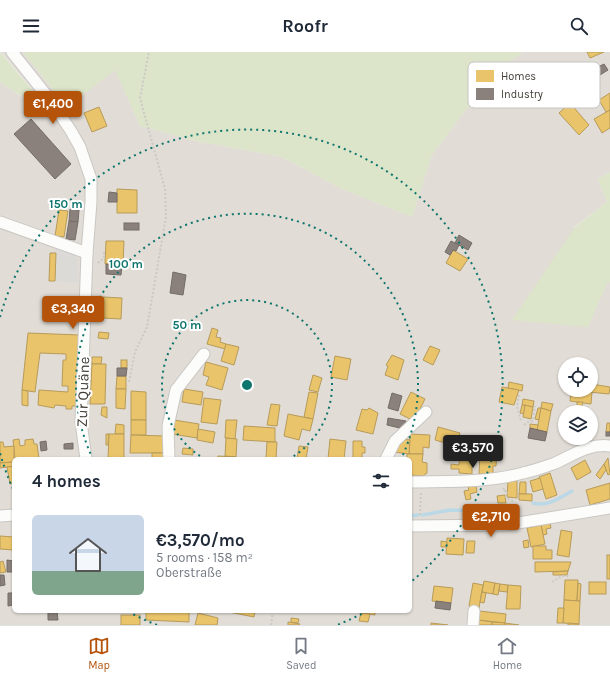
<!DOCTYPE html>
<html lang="en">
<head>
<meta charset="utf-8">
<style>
  :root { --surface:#fff; --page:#f2f2f3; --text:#1f2937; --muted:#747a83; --line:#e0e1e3; --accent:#b45309 }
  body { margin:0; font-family:Karla,sans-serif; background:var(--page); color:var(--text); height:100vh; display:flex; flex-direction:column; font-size:15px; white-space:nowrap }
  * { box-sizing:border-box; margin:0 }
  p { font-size:13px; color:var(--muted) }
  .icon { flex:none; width:22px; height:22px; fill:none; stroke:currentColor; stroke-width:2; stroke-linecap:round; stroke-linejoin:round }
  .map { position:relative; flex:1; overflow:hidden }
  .side { position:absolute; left:12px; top:405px; width:400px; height:156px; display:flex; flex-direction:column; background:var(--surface); border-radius:6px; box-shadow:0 1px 3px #0004 }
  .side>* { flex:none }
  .buttons { position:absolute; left:558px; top:305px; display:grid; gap:8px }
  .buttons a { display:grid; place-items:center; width:40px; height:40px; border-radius:50%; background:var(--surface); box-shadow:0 1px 3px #0004; font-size:20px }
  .price { position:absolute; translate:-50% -34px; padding:0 9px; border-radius:4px; background:var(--accent); color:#fff; font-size:13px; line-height:26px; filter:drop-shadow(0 1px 2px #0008) }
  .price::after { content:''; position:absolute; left:50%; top:24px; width:12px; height:9px; margin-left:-6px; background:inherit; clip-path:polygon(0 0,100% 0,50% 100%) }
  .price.current { background:#222; color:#fff }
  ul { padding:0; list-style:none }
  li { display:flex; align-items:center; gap:12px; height:100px; padding:0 20px }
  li+li { border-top:1px solid var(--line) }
  li span { display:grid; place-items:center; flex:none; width:112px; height:80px; border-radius:6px; color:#555 }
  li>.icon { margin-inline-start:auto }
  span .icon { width:48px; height:48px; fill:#fffc; stroke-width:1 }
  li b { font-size:17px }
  h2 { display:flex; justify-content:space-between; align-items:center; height:48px; padding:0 20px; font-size:17px }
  header { display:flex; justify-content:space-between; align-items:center; height:52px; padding:0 20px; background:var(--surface); font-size:18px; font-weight:700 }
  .dock { display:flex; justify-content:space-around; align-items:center; height:56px; border-top:1px solid var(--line); background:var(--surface); font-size:11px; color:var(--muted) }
  .dock a { display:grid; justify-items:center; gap:2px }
  .dock .current { color:var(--accent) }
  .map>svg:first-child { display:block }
</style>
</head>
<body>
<header><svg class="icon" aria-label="menu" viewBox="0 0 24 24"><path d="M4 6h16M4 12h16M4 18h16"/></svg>Roofr<svg class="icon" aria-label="search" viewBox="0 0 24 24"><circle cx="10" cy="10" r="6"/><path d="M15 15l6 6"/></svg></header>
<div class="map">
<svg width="610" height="573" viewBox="0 0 610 573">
  <rect width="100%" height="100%" fill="#edebe7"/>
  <path fill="#e1dcd5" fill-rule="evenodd" d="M 1,0 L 23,0 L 67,55 L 115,17 L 140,74 L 196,89 L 282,105 L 340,136 L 412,165 L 432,103 L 495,19 L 523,0 L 610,0 L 610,120 L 598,127 L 607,150 L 574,175 L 588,274 L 607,231 L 610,231 L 610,573 L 0,573 L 0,30 L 25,47 L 32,37 ZM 565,312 L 591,312 L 591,338 L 565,338 ZM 565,360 L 591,360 L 591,386 L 565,386 ZM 14,407 L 410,407 L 410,559 L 14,559 Z"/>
  <g fill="#dce5c9">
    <path d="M 0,0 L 32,38 L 26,47 L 0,30 Z"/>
    <path d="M 23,0 L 523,0 L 495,19 L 432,103 L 412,165 L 340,136 L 282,105 L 196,89 L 140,74 L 115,18 L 67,55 Z"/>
    <path d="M 610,120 L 610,231 L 607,231 L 588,275 L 512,268 L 575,175 L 607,150 L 598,127 Z"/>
  </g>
  <path fill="#dcdad7" d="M 56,196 L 75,203 L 76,206 L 78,207 L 78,231 L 55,229 Z"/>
  <g fill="#e9c46a" stroke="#b79b5a">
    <path d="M 587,0 L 604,0 L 590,6 Z"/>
    <path d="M 610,41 L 610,58 L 606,60 L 599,48 Z"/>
    <path d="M 570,51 L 589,73 L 579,83 L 559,61 Z"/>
    <path d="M 99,55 L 107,74 L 92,80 L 84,61 Z"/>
    <path d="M 610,58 L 610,76 L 602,81 L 594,67 Z"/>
    <path d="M 117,137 L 137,138 L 137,161 L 117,161 Z"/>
    <path d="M 59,158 L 68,159 L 64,185 L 55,184 Z"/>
    <path d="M 106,189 L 124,189 L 123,213 L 105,212 Z"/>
    <path d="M 453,198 L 468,207 L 460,219 L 446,211 Z"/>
    <path d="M 50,201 L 56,201 L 55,229 L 49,229 Z"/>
    <path d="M 103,245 L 122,246 L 121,267 L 102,266 Z"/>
    <path d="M 212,276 L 218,278 L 216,285 L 221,286 L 220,290 L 226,292 L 225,297 L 207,292 Z"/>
    <path d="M 99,280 L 109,281 L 108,287 L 98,286 Z"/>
    <path d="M 28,281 L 80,283 L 77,354 L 72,354 L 72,357 L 66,357 L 66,354 L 55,353 L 54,356 L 38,353 L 39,338 L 68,340 L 68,334 L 62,334 L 63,308 L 66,308 L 66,302 L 40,301 L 35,340 L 22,338 Z"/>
    <path d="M 226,292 L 239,295 L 234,313 L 221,309 Z"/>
    <path d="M 430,294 L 440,298 L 433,313 L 423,308 Z"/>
    <path d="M 392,303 L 404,308 L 398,328 L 385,323 L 388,314 L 386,313 Z"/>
    <path d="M 335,304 L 351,307 L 347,328 L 331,325 Z"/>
    <path d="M 92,305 L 102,305 L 101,312 L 92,312 Z"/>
    <rect x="121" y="308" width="6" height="8"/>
    <path d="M 206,310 L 228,316 L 222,338 L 206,333 L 209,325 L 203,323 Z"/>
    <path d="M 92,312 L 106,312 L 105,352 L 90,352 Z"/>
    <path d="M 313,323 L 322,326 L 318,340 L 309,338 Z"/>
    <path d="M 117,324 L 126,324 L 126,337 L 116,337 Z"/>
    <path d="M 509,330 L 523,333 L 522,339 L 508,336 Z"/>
    <path d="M 591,332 L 610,335 L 609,342 L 589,340 Z"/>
    <path d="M 502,335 L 519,338 L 514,353 L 499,350 Z"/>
    <path d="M 116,337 L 126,337 L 125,357 L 116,356 Z"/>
    <path d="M 184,337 L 203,340 L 201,353 L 182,350 Z"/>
    <path d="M 22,338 L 28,339 L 28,354 L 22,353 Z"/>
    <path d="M 571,338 L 592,340 L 591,352 L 570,349 Z"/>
    <path d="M 131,339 L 146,340 L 146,368 L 131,368 Z"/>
    <path d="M 309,340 L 318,341 L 313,367 L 304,365 Z"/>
    <path d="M 411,340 L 425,347 L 414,369 L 400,362 Z"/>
    <path d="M 204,346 L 221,348 L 217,372 L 201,370 Z"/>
    <path d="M 523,347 L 534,349 L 533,355 L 522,353 Z"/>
    <path d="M 542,350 L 553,352 L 551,359 L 541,356 Z"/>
    <path d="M 577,350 L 583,350 L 582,354 L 577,353 Z"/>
    <path d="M 271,352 L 280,353 L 277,374 L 267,373 Z"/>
    <path d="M 522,353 L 525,353 L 524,362 L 520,361 Z"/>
    <path d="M 525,353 L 533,355 L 531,367 L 523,365 Z"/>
    <path d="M 102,355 L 107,355 L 107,366 L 101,363 Z"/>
    <path d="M 369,356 L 378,361 L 373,382 L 356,378 L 362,357 L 367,358 Z"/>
    <path d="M 538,356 L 541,356 L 539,368 L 535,367 Z"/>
    <path d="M 541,356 L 551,359 L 547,380 L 537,378 Z"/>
    <path d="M 288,362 L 313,367 L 310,379 L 302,377 L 299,388 L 284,384 Z"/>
    <rect x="131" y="368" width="15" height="15"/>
    <path d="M 174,368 L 199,372 L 197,386 L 172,382 Z"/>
    <path d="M 226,368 L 237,368 L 235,387 L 225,386 Z"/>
    <path d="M 607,371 L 610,371 L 610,380 L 606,380 Z"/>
    <path d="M 116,372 L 124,373 L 124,382 L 115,382 Z"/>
    <path d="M 530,372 L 538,373 L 537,378 L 530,376 Z"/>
    <path d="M 244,374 L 275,376 L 275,390 L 243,388 Z"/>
    <path d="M 438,375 L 460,381 L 456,394 L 435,388 Z"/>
    <path d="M 198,377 L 215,380 L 213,391 L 197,388 Z"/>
    <path d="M 106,382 L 109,382 L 108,393 L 106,393 Z"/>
    <path d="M 109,382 L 124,382 L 124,407 L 108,407 Z"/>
    <path d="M 410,382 L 430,383 L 429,396 L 423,395 L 423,402 L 409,402 Z"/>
    <path d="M 131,383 L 166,384 L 166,401 L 130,401 Z"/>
    <path d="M 226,386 L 237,387 L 236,405 L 225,404 Z"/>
    <path d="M 19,387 L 20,394 L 25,393 L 25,388 L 33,387 L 34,392 L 37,392 L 39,407 L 15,407 L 13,388 Z"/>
    <path d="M 330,387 L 346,389 L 344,407 L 328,407 Z"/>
    <path d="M 404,387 L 410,388 L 409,402 L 394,400 Z"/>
    <path d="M 353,389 L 362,389 L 362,395 L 365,395 L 365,401 L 362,401 L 362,407 L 353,407 Z"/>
    <path d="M 0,390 L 3,390 L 4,395 L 14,394 L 14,410 L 0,411 Z"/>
    <path d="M 267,390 L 277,390 L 276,407 L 266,407 Z"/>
    <path d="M 461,390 L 472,390 L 472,422 L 459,421 L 459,417 L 451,417 L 451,412 L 459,413 Z"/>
    <path d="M 299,394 L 308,395 L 306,407 L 297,407 Z"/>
    <path d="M 183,396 L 193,397 L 193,403 L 182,402 Z"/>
    <path d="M 480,399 L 497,400 L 496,414 L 493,414 L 493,422 L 479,422 Z"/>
    <rect x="152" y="401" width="14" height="6"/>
    <path d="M 407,402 L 423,402 L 422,410 L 427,411 L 427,421 L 423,424 L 410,423 L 410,407 L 407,407 Z"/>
    <path d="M 218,404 L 236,405 L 236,407 L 217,407 Z"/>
    <path d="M 608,406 L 610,422 L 608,423 L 604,412 Z"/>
    <path d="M 585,408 L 591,420 L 577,428 L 571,416 Z"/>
    <path d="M 14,410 L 14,414 L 0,416 L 0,411 Z"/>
    <path d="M 604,412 L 606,418 L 600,427 L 596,423 Z"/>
    <path d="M 14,414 L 14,431 L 10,432 L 7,415 Z"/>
    <path d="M 550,421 L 557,443 L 546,447 L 539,425 Z"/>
    <path d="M 540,426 L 543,437 L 533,440 L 530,429 Z"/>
    <path d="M 508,428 L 517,429 L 517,446 L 507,445 Z"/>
    <path d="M 520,430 L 526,430 L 526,442 L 519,442 Z"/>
    <path d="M 610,431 L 610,447 L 590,453 L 586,438 Z"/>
    <path d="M 476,433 L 477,440 L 470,442 L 471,447 L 466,448 L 464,439 L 469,438 L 468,435 Z"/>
    <path d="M 519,442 L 532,442 L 532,449 L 519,448 Z"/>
    <path d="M 505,443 L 506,451 L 498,451 L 497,444 Z"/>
    <path d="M 486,462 L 488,466 L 481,470 L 478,466 Z"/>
    <path d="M 550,471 L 551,476 L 546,477 L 547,482 L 543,483 L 541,473 Z"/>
    <path d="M 541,473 L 545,492 L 531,495 L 527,476 Z"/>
    <path d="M 561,478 L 572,480 L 569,505 L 557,503 Z"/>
    <path d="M 0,484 L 14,485 L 14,498 L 0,497 Z"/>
    <path d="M 447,486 L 464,487 L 463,503 L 446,502 Z"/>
    <path d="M 528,488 L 529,495 L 524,496 L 523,489 Z"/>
    <path d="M 441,489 L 447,490 L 447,495 L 441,495 Z"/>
    <path d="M 467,489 L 475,489 L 474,501 L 466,501 Z"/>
    <path d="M 533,494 L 546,494 L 546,498 L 552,498 L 552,507 L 533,507 Z"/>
    <rect x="607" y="503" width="3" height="24"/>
    <path d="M 3,509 L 6,520 L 0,521 L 0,510 Z"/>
    <path d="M 535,510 L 571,510 L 568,519 L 535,520 Z"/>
    <path d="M 568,519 L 567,523 L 553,523 L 553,520 Z"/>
    <path d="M 565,528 L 578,528 L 577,549 L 564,548 Z"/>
    <path d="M 484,529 L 495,531 L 493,542 L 482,540 Z"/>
    <rect x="589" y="530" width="17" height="12"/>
    <path d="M 473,531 L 483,533 L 479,556 L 469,554 Z"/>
    <path d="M 495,531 L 500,532 L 498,543 L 493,542 Z"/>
    <path d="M 578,531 L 581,532 L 580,549 L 577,549 Z"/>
    <path d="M 500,532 L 508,533 L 507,540 L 499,539 Z"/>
    <path d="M 508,533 L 521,534 L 520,557 L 506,557 Z"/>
    <path d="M 434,534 L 453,536 L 451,551 L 432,549 Z"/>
    <path d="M 482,540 L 486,541 L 484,551 L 480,550 Z"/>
    <path d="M 564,548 L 580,549 L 579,572 L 563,571 Z"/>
    <path d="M 558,556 L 564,556 L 563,571 L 557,571 Z"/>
    <path d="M 146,559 L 189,559 L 189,570 L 146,568 Z"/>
    <path d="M 224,559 L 255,559 L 254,565 Z"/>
    <path d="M 350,559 L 375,559 L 375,563 Z"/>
    <path d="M 479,559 L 506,562 L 505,571 L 478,568 Z"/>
    <path d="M 198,561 L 218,566 L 217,573 L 195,573 Z"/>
    <path d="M 361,561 L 370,562 L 368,570 L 359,569 Z"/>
    <rect x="121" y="563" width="19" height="10"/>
    <path d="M 291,566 L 299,567 L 298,571 L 291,570 Z"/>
    <path d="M 478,568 L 492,570 L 492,573 L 478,573 Z"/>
    <path d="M 288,570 L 300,572 L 299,573 L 288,573 Z"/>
    <path d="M 492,570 L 505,571 L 504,573 L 492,573 Z"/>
    <path d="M 431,571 L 448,573 L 431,573 Z"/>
    <path d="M 505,571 L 519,573 L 504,573 Z"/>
    <path d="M 568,571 L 579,572 L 579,573 L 568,573 Z"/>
  </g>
  <g fill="#8a817c" stroke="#746c67">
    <path d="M 604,12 L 608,18 L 600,23 L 596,16 Z"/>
    <path d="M 31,67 L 71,112 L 55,127 L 14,82 Z"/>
    <path d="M 109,140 L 117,141 L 117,150 L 108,150 Z"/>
    <path d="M 70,157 L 79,158 L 78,170 L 69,169 Z"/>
    <path d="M 69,169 L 78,170 L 75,188 L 66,187 Z"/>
    <rect x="124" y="171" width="15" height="7"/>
    <path d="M 459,183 L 472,191 L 468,198 L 455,191 Z"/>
    <path d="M 451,189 L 459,193 L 456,199 L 453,198 L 450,203 L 445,200 Z"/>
    <path d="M 106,212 L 122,213 L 121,223 L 106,222 Z"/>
    <path d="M 173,220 L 186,223 L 183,243 L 170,241 Z"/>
    <path d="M 117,316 L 127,316 L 126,324 L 117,324 Z"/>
    <path d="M 392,341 L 402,344 L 398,359 L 388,356 Z"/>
    <path d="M 388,366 L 406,369 L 404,377 L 387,373 Z"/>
    <path d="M 530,376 L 547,380 L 545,389 L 528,386 Z"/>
    <rect x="606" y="380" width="4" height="4"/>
    <path d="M 46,389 L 47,398 L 41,399 L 40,390 Z"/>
    <path d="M 73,391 L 73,397 L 64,397 L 64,392 Z"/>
    <rect x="500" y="455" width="10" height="11"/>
    <path d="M 7,508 L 14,509 L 14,520 L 7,520 Z"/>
    <path d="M 0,523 L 4,523 L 5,533 L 0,534 Z"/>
    <path d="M 8,541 L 14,541 L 14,553 L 8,554 Z"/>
    <path d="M 436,549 L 451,551 L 450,558 L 435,556 Z"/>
    <path d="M 48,559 L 57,559 L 58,568 L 48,568 Z"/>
  </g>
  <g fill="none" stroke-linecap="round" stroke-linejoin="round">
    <g stroke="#bbd8e7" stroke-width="3.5">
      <path d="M 533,451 C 547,455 560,446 572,439"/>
      <path d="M 422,463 L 450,458 L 485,459 L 497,453"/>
      <path d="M 410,464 L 418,463"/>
    </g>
    <g stroke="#c9c7c3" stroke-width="13">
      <g id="minor">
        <path d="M 12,0 L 51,49 L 71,79 L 80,95 L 91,127 L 91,150 L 87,201 L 81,370 L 86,407"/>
        <path d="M 0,170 L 87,201"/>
        <path d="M 169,407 L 168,374 L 176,338 L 204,302"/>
        <path d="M 386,407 L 395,389 L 426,360"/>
        <path d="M 410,430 C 448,429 487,431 523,421 C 533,419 543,415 553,412 C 572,404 588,391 610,394"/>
        <path d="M 0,464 L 14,463"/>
        <path d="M 410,474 L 506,473 L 610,456"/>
        <path d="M 473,573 L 474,559"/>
      </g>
    </g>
    <g stroke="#cbc9c6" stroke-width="2" stroke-dasharray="2 2" stroke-linecap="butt">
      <path d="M 98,211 L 104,206 L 104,200"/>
      <path d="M 129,330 L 135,300 L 147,275 L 166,165 L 165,137 L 140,46 L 149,0"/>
      <path d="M 519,343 L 517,354 L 521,369"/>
      <path d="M 524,373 L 528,370 L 533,369 L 535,354"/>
      <path d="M 504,436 L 503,439 L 507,439 L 506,446 L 513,449"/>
      <path d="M 420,463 L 421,441"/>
      <path d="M 552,530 L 562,524 L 570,524"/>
      <path d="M 271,573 L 273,559"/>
    </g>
    <use href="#minor" stroke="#fcfcfb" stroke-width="11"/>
  </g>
  <g fill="none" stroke="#0f766e" stroke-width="2" stroke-dasharray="2 4">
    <path d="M205 407A85 85 0 1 1 289 407"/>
    <path d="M93 407A171 171 0 1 1 401 407"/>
    <path d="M367 559A256 256 0 0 1 337 573M157 573A256 256 0 0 1 127 559M13 437A256 256 0 0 1 0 401M0 265A256 256 0 1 1 412 529"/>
  </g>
  <g text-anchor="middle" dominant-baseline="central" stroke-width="4" stroke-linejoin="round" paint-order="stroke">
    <g font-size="15" fill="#413c35" stroke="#fff">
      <text transform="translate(83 340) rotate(-88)">Zur Quäne</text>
    </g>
  </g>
  <rect x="468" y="10" width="132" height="46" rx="6" fill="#fff" stroke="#c6c4c2" stroke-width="1"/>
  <rect x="476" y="18" width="18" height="12" fill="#e9c46a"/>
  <rect x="476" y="36" width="18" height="12" fill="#8a817c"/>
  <g font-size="11" fill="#413c35">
    <text x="501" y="28">Homes</text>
    <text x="501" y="46">Industry</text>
  </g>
  <circle cx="247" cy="333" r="6" fill="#0f766e" stroke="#fff" stroke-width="2"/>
  <g font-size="12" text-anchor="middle" font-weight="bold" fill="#0f766e" stroke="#fff" stroke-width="4" stroke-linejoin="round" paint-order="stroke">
    <text x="66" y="156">150 m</text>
    <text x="126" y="216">100 m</text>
    <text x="187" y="277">50 m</text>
  </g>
</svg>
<div class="buttons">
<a><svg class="icon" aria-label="locate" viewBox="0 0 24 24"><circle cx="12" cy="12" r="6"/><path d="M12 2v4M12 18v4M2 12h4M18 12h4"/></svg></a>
<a><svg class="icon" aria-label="layers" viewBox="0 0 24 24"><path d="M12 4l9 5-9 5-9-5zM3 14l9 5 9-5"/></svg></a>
</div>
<b class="price" style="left:53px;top:73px">€1,400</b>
<b class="price" style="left:73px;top:278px">€3,340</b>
<b class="price current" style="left:473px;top:417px">€3,570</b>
<b class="price" style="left:491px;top:486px">€2,710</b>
<section class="side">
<h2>4 homes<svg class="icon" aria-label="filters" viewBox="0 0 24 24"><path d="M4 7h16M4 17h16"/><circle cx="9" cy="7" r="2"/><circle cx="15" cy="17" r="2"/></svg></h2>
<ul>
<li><span style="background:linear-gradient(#c9d6e8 70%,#7fa58c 0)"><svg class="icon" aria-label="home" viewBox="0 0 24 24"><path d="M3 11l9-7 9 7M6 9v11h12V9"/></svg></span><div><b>€3,570/mo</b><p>5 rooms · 158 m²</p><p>Oberstraße</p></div></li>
</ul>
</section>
</div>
<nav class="dock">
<a class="current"><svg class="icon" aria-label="map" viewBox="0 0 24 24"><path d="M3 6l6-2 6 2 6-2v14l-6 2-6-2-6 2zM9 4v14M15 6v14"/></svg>Map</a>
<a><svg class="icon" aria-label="saved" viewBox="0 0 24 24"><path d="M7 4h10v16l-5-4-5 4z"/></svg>Saved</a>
<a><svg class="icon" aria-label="home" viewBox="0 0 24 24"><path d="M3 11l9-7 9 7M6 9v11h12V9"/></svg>Home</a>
</nav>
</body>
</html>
